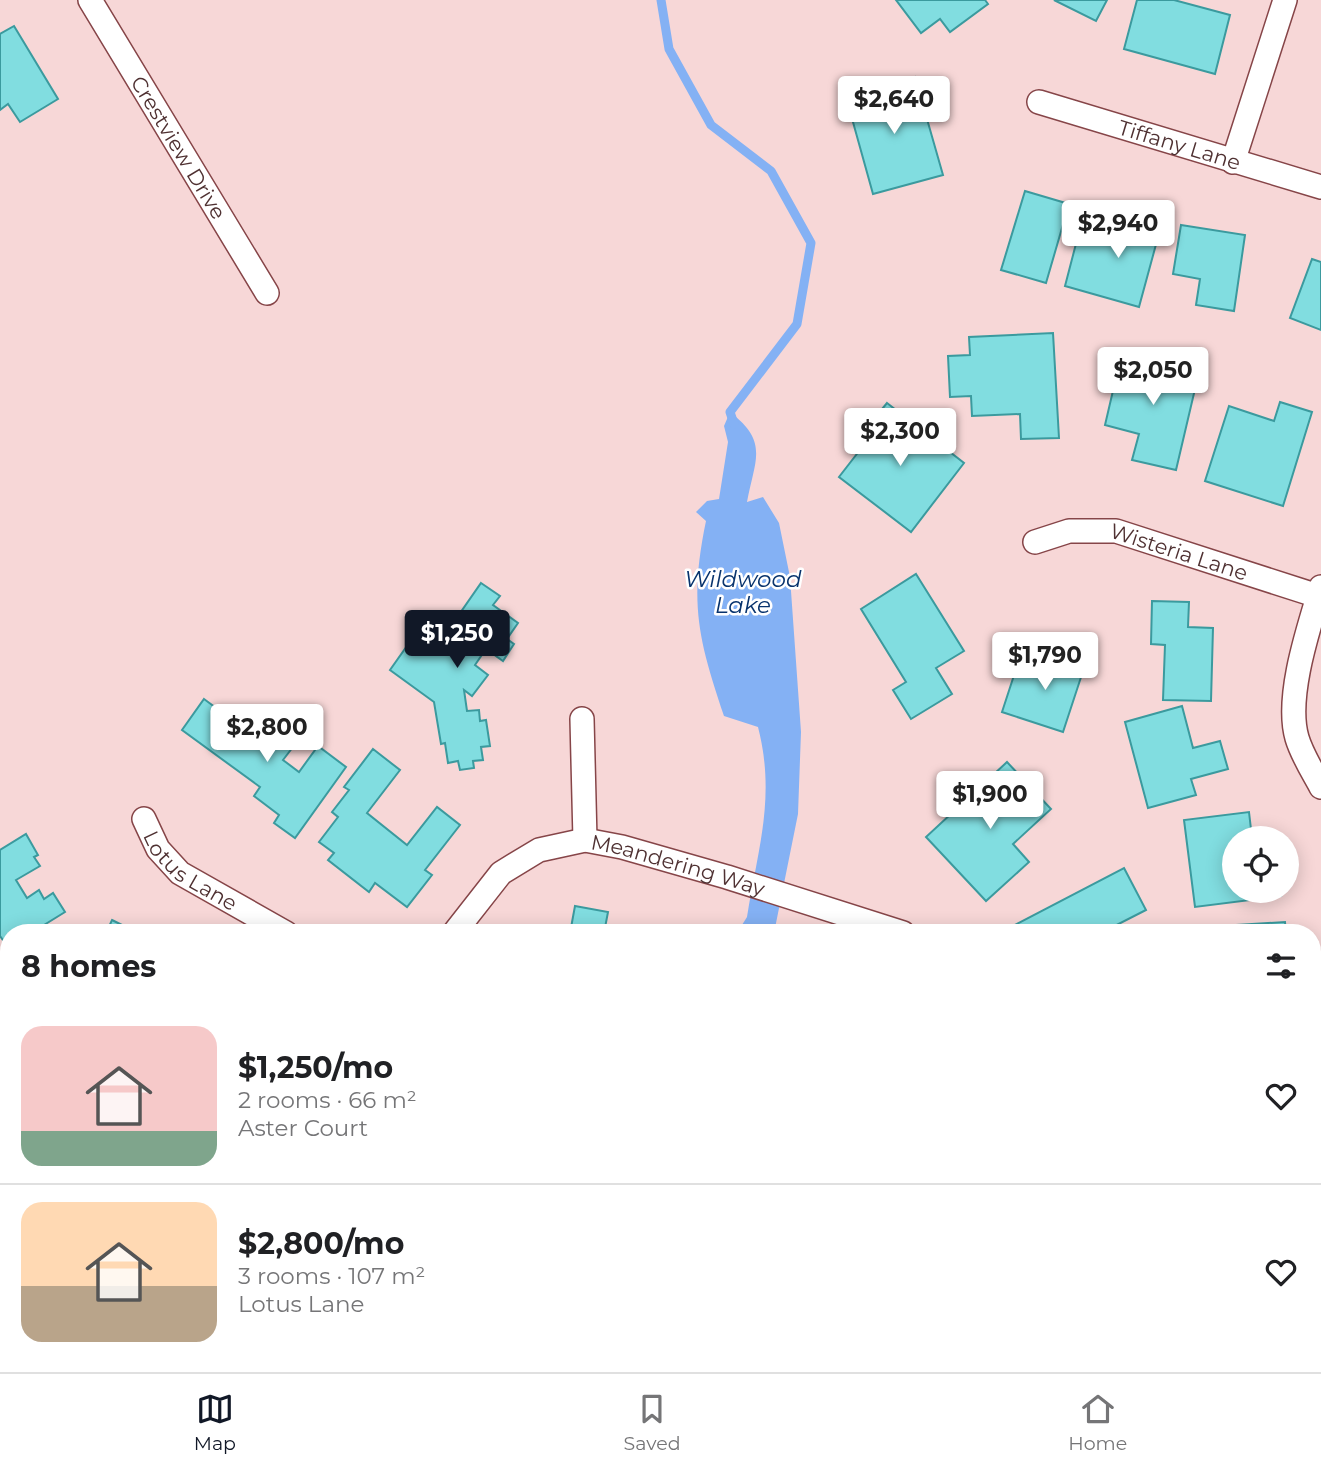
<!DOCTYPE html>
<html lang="en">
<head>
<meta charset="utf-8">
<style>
  :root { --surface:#fff; --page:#f6f6f6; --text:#202124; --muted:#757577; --line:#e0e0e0; --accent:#111827 }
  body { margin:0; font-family:Montserrat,sans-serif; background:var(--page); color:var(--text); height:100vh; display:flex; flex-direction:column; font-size:26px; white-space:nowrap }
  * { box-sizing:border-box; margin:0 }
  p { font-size:23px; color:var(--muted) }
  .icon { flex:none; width:38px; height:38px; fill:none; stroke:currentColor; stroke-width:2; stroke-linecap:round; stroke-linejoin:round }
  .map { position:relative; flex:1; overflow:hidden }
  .panel { position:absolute; left:0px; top:924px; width:1321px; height:448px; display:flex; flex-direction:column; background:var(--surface); border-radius:28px 28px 0 0; box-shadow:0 4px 18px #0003 }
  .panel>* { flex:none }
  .controls { position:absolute; left:1222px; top:826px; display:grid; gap:14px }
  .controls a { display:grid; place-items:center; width:77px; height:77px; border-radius:50%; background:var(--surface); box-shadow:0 4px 18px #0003; font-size:35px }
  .price { position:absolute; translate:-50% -60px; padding:0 16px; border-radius:7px; background:#fff; color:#222; font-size:23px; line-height:46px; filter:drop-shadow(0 2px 4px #0008) }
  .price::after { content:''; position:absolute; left:50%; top:42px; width:21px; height:16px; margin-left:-10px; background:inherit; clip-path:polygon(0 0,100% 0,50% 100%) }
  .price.on { background:var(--accent); color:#fff }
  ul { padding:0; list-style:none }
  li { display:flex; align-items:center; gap:21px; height:175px; padding:0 21px }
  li+li { border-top:2px solid var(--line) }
  li span { display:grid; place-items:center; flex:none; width:196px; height:140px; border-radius:21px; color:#555 }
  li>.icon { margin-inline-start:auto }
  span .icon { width:84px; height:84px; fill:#fffc; stroke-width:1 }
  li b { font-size:30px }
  h2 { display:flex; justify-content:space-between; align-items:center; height:84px; padding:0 21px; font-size:30px }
  .tab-bar { display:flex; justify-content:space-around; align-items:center; height:98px; border-top:2px solid var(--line); background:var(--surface); font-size:19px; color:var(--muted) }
  .tab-bar a { display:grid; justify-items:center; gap:4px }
  .tab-bar .on { color:var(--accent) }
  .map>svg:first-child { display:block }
</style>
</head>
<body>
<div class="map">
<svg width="1321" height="1372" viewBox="0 0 1321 1372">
  <rect width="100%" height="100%" fill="#f7d7d7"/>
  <g fill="#84b1f4">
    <path d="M 730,412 C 769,442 755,459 747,502 L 763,497 L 779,523 L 790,577 L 801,732 L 798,814 L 774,933 L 737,933 L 747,917 C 758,848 776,797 758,727 L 724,716 C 698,639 689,602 706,521 L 696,512 L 707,501 L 719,499 L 728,442 L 724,426 Z"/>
    <path d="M 437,1363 L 601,1363 L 598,1372 L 430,1372 Z"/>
  </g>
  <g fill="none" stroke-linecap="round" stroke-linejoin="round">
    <path stroke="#84b1f4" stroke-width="9" d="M 661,0 L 669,49 L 711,125 L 771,171 L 811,243 L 797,324 L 730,412 L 734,424"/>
  </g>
  <g fill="#81dde0" stroke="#3b9a9e" stroke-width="2">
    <path d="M 896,0 L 985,0 L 988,4 L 950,32 L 940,19 L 921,33 Z"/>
    <path d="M 1054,0 L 1107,0 L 1096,21 Z"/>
    <path d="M 1137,0 L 1174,0 L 1230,15 L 1215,74 L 1124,49 Z"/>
    <path d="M 14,26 L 58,99 L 20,122 L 8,104 L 0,110 L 0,34 Z"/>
    <path d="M 915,77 L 943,175 L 873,194 L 846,97 Z"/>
    <path d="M 1025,191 L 1069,204 L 1046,283 L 1001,270 Z"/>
    <path d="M 1127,205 L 1164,215 L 1139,307 L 1065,286 L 1078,236 L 1116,246 Z"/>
    <path d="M 1181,225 L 1245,235 L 1234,311 L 1196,305 L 1200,279 L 1173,274 Z"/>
    <path d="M 1312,259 L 1321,262 L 1321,330 L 1290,318 Z"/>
    <path d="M 1053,333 L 1059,438 L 1021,439 L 1020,414 L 972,416 L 971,396 L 950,397 L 948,356 L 970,355 L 969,337 Z"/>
    <path d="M 1122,352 L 1199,372 L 1176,470 L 1132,460 L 1139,434 L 1105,425 Z"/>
    <path d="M 1280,402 L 1312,412 L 1283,506 L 1205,481 L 1229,406 L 1274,421 Z"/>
    <path d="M 887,403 L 964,463 L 911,532 L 839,477 L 863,446 L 856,441 Z"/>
    <path d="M 916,574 L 964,651 L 936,668 L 952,694 L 911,719 L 893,690 L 906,682 L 861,609 Z"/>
    <path d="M 481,583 L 500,596 L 493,605 L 518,623 L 507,639 L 514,644 L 503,661 L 486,649 L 475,665 L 488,675 L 472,696 L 464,690 L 467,711 L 479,710 L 480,721 L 486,720 L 490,746 L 481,747 L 483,760 L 473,761 L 474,768 L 460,770 L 458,761 L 448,763 L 445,743 L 441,744 L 434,702 L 390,670 L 431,612 L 451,626 Z"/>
    <path d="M 1152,601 L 1189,602 L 1188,627 L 1213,628 L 1211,701 L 1163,700 L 1165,645 L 1151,644 Z"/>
    <path d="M 1044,652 L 1085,665 L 1063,732 L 1002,712 L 1018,663 L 1039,669 Z"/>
    <path d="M 204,699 L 231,719 L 235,713 L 253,726 L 260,717 L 296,743 L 283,760 L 299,772 L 318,746 L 346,767 L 295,838 L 274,823 L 279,815 L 254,796 L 260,787 L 182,730 Z"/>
    <path d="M 1182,706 L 1193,748 L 1220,741 L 1228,769 L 1191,779 L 1196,795 L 1148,808 L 1125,722 Z"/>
    <path d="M 373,749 L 400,770 L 367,813 L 407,845 L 437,807 L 460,825 L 425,870 L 432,875 L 407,907 L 375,883 L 369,892 L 328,860 L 334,853 L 319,842 L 338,817 L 332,812 L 349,790 L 344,787 Z"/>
    <path d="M 1007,762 L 1051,809 L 1013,844 L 1029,862 L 986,901 L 926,837 Z"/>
    <path d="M 1249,812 L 1252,838 L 1234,838 L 1234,891 L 1280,891 L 1281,896 L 1195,907 L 1184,820 Z"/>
    <path d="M 26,834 L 38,855 L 34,857 L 40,866 L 16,880 L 27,898 L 39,890 L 44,899 L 53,893 L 65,912 L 31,933 L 9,933 L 8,947 L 0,936 L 0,850 Z"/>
    <path d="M 1124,868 L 1146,910 L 1101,933 L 1011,933 L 1009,928 Z"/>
    <path d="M 575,906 L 608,912 L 604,933 L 570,933 Z"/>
    <path d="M 112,920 L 128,928 L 125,933 L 106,933 Z"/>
    <path d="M 1285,922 L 1286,933 L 1238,933 L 1237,925 Z"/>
    <path d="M 0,1093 L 9,1097 L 9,1153 L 0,1150 Z"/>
    <path d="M 81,1363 L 94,1363 L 108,1372 L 76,1372 Z"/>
    <path d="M 629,1363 L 762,1363 L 759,1372 L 626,1372 Z"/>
    <path d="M 911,1363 L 996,1363 L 994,1372 L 909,1372 Z"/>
  </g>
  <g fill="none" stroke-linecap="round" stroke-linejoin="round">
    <g stroke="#864548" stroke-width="26">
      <g id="minor">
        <path id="s1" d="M 90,0 L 267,293"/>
        <path id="s2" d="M 1039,102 L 1321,187"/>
        <path d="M 1233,162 L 1285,0"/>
        <path id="s3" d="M 1035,542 L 1069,531 L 1116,531 L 1321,597"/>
        <path d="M 1321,587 C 1309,627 1285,697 1297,738 C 1302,755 1313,772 1321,787"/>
        <path d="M 582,719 L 585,840"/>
        <path id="s4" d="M 144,819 L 158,849 L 180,873 L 286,933"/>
        <path id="s5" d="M 454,933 L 501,873 L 539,850 L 585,840 L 622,847 L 727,877 L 903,933"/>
        <path d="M 1312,1167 L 1321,1144"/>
        <path d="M 0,1241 L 9,1245"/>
        <path d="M 236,1372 L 237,1363"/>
        <path d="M 830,1372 L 833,1363"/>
        <path d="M 1238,1372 L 1241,1363"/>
      </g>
    </g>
    <use href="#minor" stroke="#fff" stroke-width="23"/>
  </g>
  <g text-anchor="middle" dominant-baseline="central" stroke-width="5" stroke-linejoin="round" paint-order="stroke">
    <g font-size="21" fill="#4f3132" stroke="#fff">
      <text stroke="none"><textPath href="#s2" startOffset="147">Tiffany Lane</textPath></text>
      <text stroke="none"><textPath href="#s1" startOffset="172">Crestview Drive</textPath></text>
      <text stroke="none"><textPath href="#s3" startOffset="149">Wisteria Lane</textPath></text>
      <text stroke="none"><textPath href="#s5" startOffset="264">Meandering Way</textPath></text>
      <text stroke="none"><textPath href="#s4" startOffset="72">Lotus Lane</textPath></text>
    </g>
    <g font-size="23" font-style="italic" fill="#08336d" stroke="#fff">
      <text x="743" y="579">Wildwood<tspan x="743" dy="26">Lake</tspan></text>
    </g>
  </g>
</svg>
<div class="controls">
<a><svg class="icon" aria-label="locate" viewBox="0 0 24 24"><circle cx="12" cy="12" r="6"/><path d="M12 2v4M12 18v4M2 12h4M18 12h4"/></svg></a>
</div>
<b class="price" style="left:894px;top:136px">$2,640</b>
<b class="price" style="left:1118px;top:260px">$2,940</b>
<b class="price" style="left:1153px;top:407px">$2,050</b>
<b class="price" style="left:900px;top:468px">$2,300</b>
<b class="price on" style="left:457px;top:670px">$1,250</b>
<b class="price" style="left:1045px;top:692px">$1,790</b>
<b class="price" style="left:267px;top:764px">$2,800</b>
<b class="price" style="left:990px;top:831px">$1,900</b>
<section class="panel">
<h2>8 homes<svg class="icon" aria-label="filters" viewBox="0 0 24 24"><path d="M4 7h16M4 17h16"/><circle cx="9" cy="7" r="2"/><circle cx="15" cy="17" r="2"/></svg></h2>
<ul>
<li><span style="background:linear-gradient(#f6c9c9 75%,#7fa58c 0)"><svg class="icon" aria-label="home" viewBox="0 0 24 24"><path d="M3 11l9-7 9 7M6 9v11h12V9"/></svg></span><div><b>$1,250/mo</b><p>2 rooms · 66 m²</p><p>Aster Court</p></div><svg class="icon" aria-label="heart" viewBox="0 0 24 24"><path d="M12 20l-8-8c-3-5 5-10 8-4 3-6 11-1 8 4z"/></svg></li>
<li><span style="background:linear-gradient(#ffd9b3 60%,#b9a48a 0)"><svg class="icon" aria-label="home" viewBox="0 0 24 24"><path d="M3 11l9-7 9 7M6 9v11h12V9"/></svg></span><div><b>$2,800/mo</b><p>3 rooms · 107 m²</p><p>Lotus Lane</p></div><svg class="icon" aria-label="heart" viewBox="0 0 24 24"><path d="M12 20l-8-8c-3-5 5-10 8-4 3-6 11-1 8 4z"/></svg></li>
</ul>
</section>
</div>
<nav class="tab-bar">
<a class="on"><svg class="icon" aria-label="map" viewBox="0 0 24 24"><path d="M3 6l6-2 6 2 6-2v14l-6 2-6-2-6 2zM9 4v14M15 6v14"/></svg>Map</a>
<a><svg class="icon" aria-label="saved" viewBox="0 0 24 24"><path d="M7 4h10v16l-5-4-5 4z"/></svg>Saved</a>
<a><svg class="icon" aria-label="home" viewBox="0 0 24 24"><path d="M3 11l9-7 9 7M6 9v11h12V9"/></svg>Home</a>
</nav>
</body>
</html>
